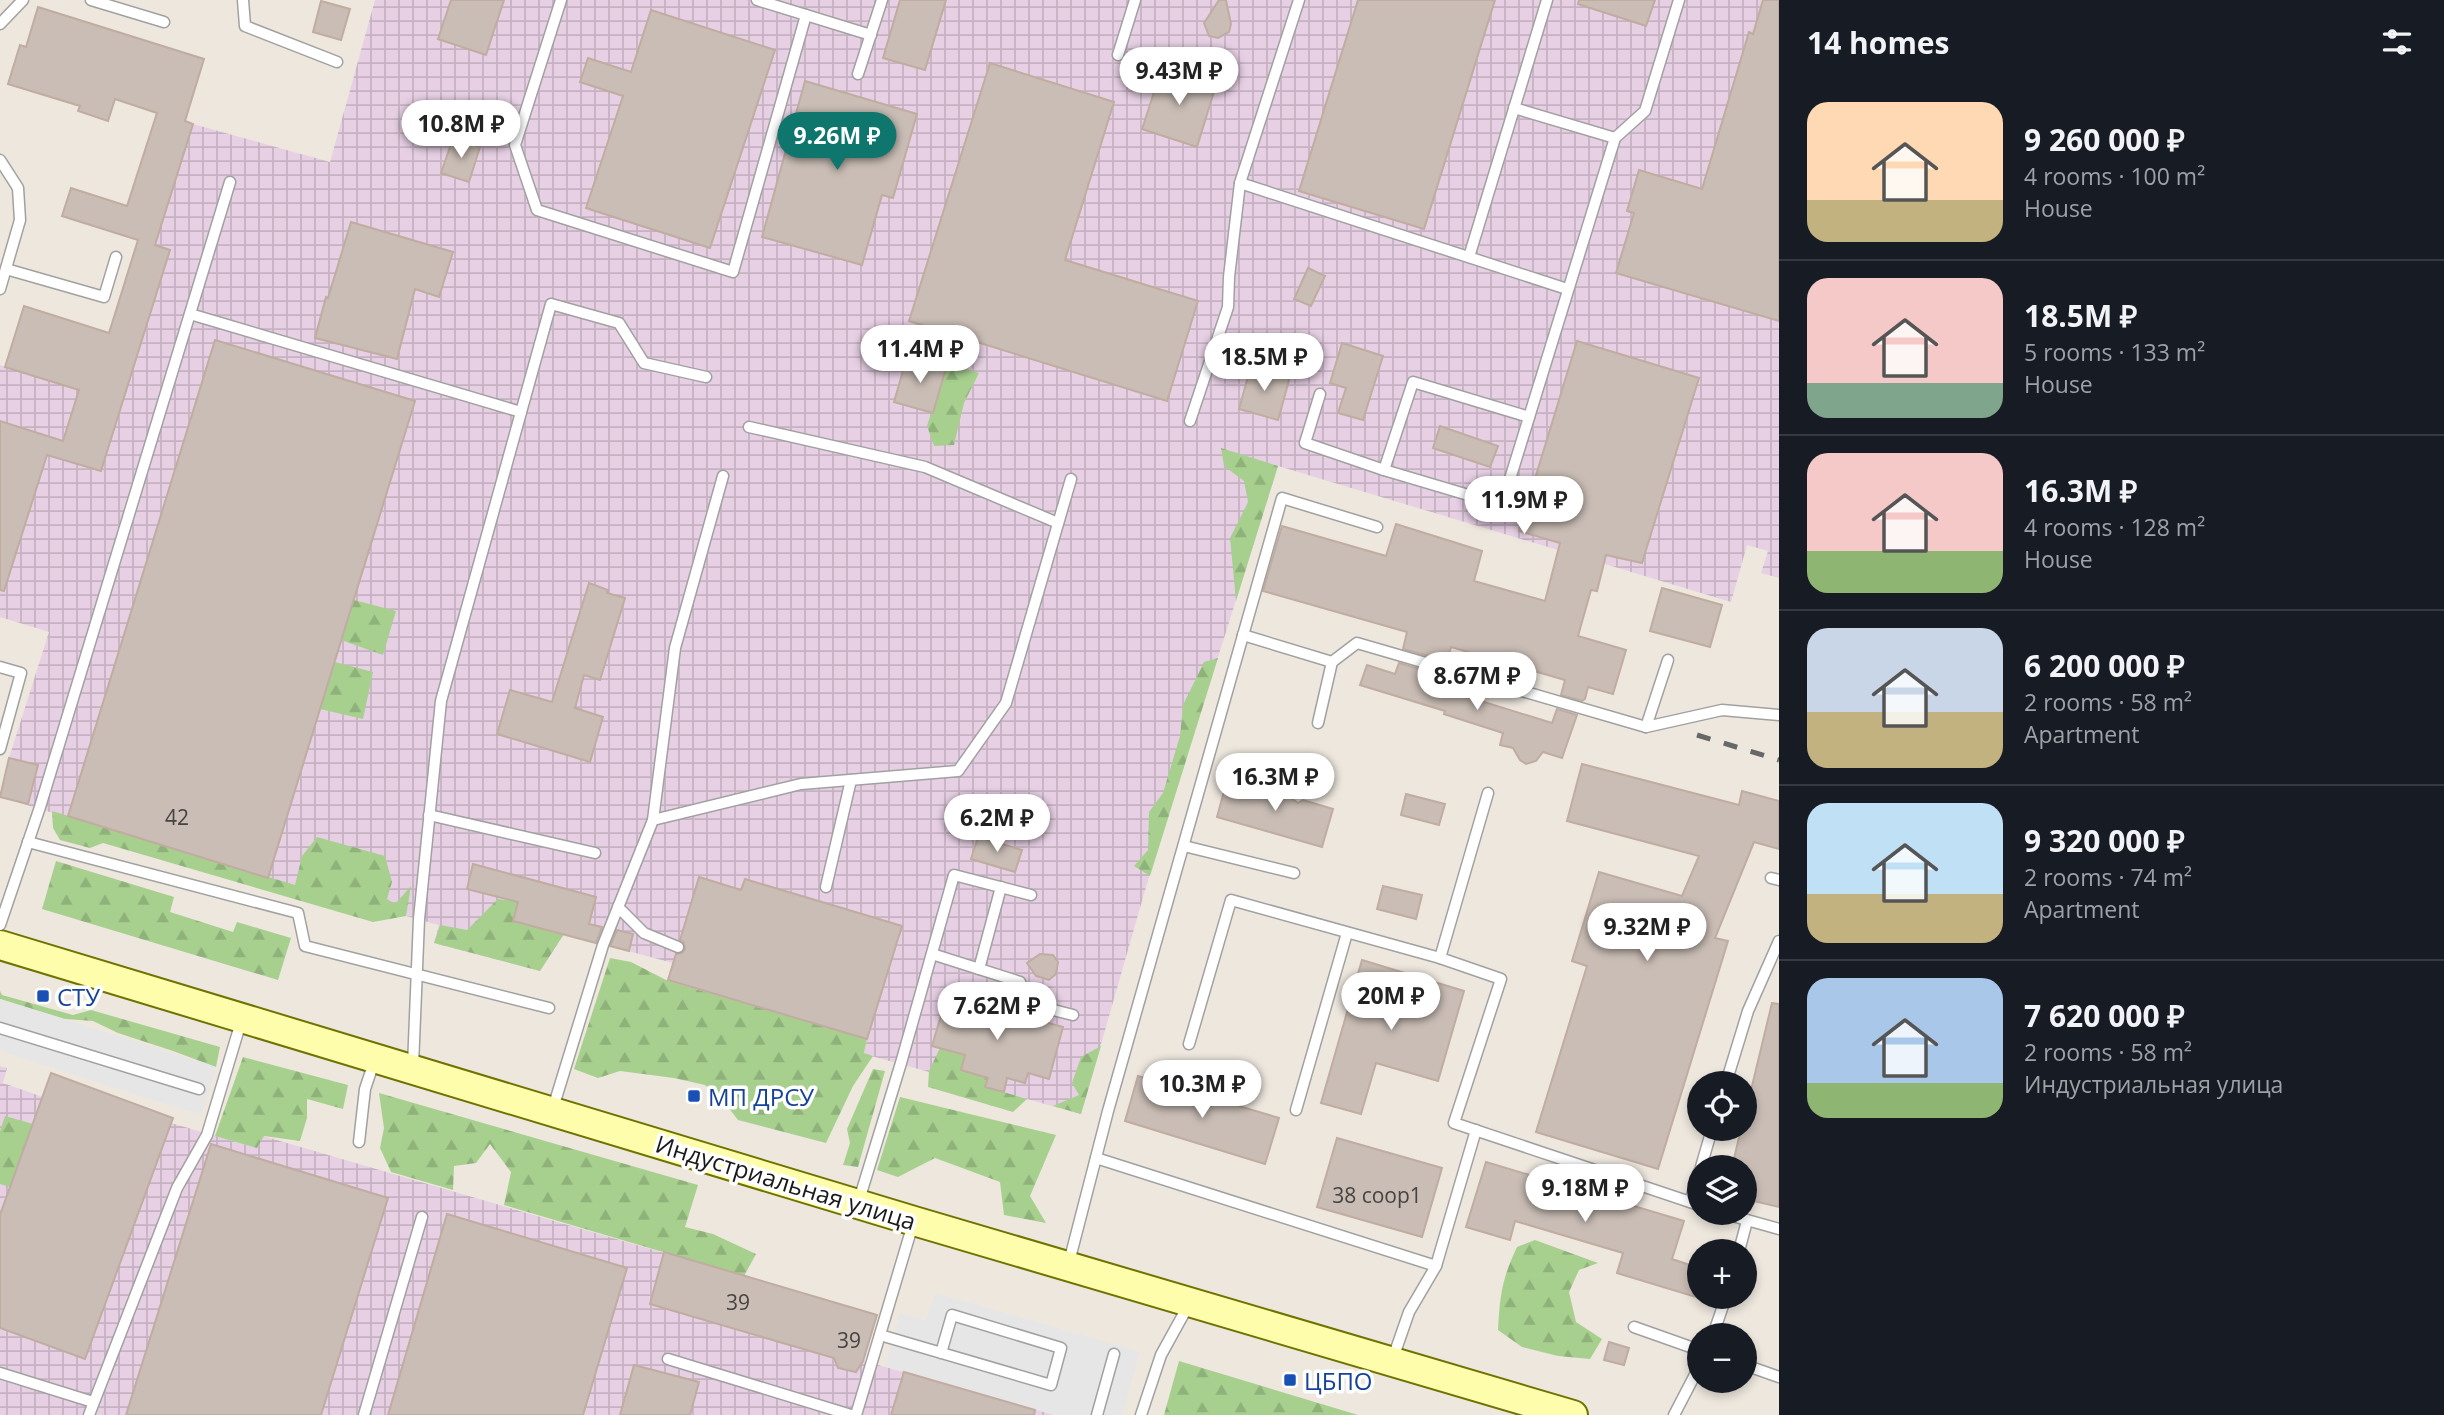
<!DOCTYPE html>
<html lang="en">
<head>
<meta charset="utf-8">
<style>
  :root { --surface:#171b24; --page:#242831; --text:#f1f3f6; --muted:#9ea1a6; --line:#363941; --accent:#0f766e }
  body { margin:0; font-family:"Open Sans",sans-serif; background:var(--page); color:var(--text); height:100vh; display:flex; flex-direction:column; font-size:26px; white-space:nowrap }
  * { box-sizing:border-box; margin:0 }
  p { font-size:23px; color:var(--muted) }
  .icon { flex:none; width:38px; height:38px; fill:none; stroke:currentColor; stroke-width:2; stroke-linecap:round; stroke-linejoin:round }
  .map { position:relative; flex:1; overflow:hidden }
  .panel { display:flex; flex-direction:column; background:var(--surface); width:665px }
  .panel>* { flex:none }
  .controls { position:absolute; left:1687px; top:1071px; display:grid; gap:14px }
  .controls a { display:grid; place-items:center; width:70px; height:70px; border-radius:50%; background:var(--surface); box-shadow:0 4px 10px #0003; font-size:35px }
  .price { position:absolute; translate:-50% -60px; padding:0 16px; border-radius:24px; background:#fff; color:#222; font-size:23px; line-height:46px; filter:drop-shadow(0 2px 4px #0008) }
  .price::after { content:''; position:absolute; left:50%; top:42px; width:21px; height:16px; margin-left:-10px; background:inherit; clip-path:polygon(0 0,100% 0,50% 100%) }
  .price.selected { background:var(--accent); color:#fff }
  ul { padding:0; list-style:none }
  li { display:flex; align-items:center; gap:21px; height:175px; padding:0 28px }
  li+li { border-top:2px solid var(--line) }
  li span { display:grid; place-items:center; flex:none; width:196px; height:140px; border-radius:21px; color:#555 }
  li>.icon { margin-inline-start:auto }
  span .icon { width:84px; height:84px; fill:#fffc; stroke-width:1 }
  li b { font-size:30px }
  h2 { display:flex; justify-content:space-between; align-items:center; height:84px; padding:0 28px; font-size:30px }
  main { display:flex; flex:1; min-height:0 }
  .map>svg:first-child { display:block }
</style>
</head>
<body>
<main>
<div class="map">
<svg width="1779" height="1415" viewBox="0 0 1779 1415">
  <defs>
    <pattern id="industrial-grid" width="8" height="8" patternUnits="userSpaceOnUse" patternTransform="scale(1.75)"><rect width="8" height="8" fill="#e7d0e4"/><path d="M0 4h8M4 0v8" fill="none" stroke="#c6b2c3"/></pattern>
    <pattern id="forest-firs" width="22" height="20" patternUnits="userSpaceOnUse" patternTransform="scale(1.75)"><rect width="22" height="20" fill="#a7d08f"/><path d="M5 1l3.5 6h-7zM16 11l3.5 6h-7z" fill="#8fb27b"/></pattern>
  </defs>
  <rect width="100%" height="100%" fill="#ede7de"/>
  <g fill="url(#industrial-grid)">
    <path d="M 375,0 L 1779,0 L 1779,578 L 1761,573 L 1768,551 L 1747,545 L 1731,602 L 1278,466 L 1146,887 L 1081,1114 L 864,1054 L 867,1039 L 668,980 L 673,963 L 564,934 L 540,971 L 434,943 L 439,925 L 268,878 L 0,797 L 9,758 L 49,632 L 0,617 L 0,365 L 122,403 L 170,250 L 155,245 L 193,124 L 330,162 Z"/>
    <path d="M 0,1066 L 7,1068 L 3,1083 L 43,1097 L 35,1117 L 171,1123 L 257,1148 L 263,1136 L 877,1315 L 864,1361 L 1054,1415 L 0,1415 Z"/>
  </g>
  <g fill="url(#forest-firs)">
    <path d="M 947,363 L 979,373 L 964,403 L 954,445 L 934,446 L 927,426 Z"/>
    <path d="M 1221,448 L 1278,466 L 1236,601 L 1230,538 L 1248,502 L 1244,481 L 1224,466 Z"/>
    <path d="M 354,600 L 396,611 L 383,655 L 341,640 Z"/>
    <path d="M 1218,658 L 1150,876 L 1134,866 L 1148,850 L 1149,812 L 1163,793 L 1180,736 L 1183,705 L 1204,662 Z"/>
    <path d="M 335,662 L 373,672 L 363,719 L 320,709 Z"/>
    <path d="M 52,811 L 295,885 L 302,856 L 317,837 L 385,856 L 392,882 L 387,899 L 395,904 L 411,886 L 406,916 L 373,922 L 103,843 L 90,848 L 60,840 L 53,828 Z"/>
    <path d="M 56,861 L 174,897 L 170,912 L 233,932 L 237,922 L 291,938 L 278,980 L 42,909 Z"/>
    <path d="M 498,899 L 518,902 L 513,921 L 564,934 L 540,971 L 434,943 L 440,925 L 467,930 Z"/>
    <path d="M 610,958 L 631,962 L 668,981 L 867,1039 L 864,1053 L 873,1056 L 853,1086 L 826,1143 L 738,1120 L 725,1103 L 705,1085 L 674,1078 L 620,1071 L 598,1078 L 574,1069 Z"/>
    <path d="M 0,991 L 2,995 L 73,1015 L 91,1010 L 220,1047 L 216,1067 L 173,1051 L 118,1033 L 93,1021 L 65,1019 L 0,999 Z"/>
    <path d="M 1101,1046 L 1081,1114 L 1053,1106 L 1079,1095 L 1072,1083 L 1081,1057 Z"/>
    <path d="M 940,1048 L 965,1055 L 961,1070 L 988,1078 L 986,1087 L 1027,1099 L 1013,1112 L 928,1087 L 929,1071 Z"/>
    <path d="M 243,1057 L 348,1085 L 343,1109 L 307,1099 L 307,1118 L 300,1141 L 264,1136 L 257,1148 L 215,1136 Z"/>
    <path d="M 873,1069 L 885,1071 L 858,1167 L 843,1165 L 850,1143 L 847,1129 Z"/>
    <path d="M 379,1093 L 698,1185 L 685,1227 L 713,1234 L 756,1254 L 744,1276 L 504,1205 L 511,1172 L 490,1144 L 476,1163 L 454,1166 L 453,1190 L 391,1172 L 380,1148 L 384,1128 Z"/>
    <path d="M 900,1097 L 1056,1135 L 1030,1196 L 1046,1223 L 1004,1215 L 1000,1182 L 935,1158 L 898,1177 L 877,1170 Z"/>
    <path d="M 5,1116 L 33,1124 L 10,1187 L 0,1184 L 0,1131 Z"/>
    <path d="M 1535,1240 L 1598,1263 L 1579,1270 L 1569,1292 L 1576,1322 L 1602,1339 L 1590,1359 L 1558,1356 L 1522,1347 L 1498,1330 C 1500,1294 1502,1279 1517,1247 Z"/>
    <path d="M 1179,1361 L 1358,1415 L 1164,1415 Z"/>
  </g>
  <g fill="#e6e6e6">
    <path d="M 0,999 L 216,1067 L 201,1115 L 0,1051 Z"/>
    <path d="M 935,1293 L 1140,1352 L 1122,1415 L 1054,1415 L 885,1366 L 900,1313 L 926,1321 Z"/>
  </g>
  <g fill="#c9bdb5" stroke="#c0aca0" stroke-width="2">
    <path d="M 451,0 L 504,0 L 486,55 L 438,39 Z"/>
    <path d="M 900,0 L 946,0 L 925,70 L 883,58 Z"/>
    <path d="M 1219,0 L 1226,0 L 1231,24 L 1229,32 L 1218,38 L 1209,36 L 1204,23 Z"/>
    <path d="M 1358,0 L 1495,0 L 1424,229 L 1299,191 Z"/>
    <path d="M 1579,0 L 1655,0 L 1646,26 L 1578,4 Z"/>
    <path d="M 1763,0 L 1779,0 L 1779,321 L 1616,273 L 1634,213 L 1627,211 L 1639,170 L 1702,189 L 1749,32 L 1753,34 Z"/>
    <path d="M 321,1 L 350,9 L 341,40 L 313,32 Z"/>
    <path d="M 38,7 L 204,59 L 185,121 L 193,124 L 155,245 L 170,250 L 101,471 L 47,455 L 4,591 L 0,590 L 0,421 L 63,441 L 79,390 L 5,367 L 24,306 L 109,333 L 138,240 L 62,216 L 71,188 L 127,206 L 157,113 L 115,99 L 108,121 L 78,111 L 80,106 L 8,84 L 20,45 L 26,47 Z"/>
    <path d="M 651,10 L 775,50 L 710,248 L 586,208 L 623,96 L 580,82 L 588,58 L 631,72 Z"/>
    <path d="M 990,63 L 1114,102 L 1065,260 L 1198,301 L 1167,401 L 909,321 Z"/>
    <path d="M 1162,68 L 1216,85 L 1197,147 L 1142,129 Z"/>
    <path d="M 805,81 L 917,114 L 893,198 L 882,195 L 862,265 L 762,237 Z"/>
    <path d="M 453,138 L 480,147 L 469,182 L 441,173 Z"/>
    <path d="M 351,222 L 453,252 L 439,297 L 415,289 L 397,359 L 315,338 L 326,297 L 328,298 Z"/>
    <path d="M 1308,268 L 1325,276 L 1311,306 L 1294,299 Z"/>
    <path d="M 215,340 L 415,401 L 268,878 L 68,816 Z"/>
    <path d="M 1577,341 L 1699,378 L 1642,563 L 1606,555 L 1597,591 L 1591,590 L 1578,636 L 1626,650 L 1613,694 L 1588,687 L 1585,699 L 1582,701 L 1561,695 L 1565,680 L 1451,647 L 1447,661 L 1403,649 L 1407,632 L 1263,591 L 1282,526 L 1386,556 L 1396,524 L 1482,551 L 1474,581 L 1545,601 L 1560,543 L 1519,531 Z"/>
    <path d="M 1342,343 L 1383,356 L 1363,420 L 1338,413 L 1346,388 L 1330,383 Z"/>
    <path d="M 907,357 L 946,368 L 933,413 L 894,402 Z"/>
    <path d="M 1251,366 L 1290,377 L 1278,420 L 1239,409 Z"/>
    <path d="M 1440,426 L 1498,446 L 1490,467 L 1433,448 Z"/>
    <path d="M 589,583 L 608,590 L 607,593 L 625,598 L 600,680 L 584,675 L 575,708 L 603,717 L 590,762 L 497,734 L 510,690 L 552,702 Z"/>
    <path d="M 1662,588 L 1722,605 L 1710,647 L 1650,631 Z"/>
    <path d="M 1399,663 L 1443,676 L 1439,688 L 1552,723 L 1557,709 L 1577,715 L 1562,758 L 1543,752 L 1536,761 L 1526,764 L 1520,760 L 1513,748 L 1500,745 L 1503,733 L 1444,714 L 1445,711 L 1360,685 L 1367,665 L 1395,674 Z"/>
    <path d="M 9,758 L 38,765 L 28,804 L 0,797 Z"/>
    <path d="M 1582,764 L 1739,805 L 1742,791 L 1779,801 L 1779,849 L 1754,842 L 1715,938 L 1728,941 L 1658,1169 L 1536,1132 L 1587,966 L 1572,961 L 1599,872 L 1682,896 L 1699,856 L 1567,821 Z"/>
    <path d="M 1228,777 L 1252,784 L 1256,791 L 1279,789 L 1298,803 L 1303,800 L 1333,809 L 1322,847 L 1217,817 Z"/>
    <path d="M 1406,794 L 1445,804 L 1439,825 L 1401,815 Z"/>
    <path d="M 978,837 L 1022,850 L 1015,872 L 971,859 Z"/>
    <path d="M 473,864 L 596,897 L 589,924 L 602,927 L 596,943 L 513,921 L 518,902 L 467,889 Z"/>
    <path d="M 699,877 L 741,890 L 745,879 L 902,926 L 867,1039 L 668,980 L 676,954 L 682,953 L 685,949 L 684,943 L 680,940 Z"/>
    <path d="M 1383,886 L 1422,895 L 1416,919 L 1377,909 Z"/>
    <path d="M 617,930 L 633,934 L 629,951 L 610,946 Z"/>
    <path d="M 1040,954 L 1053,955 L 1058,962 L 1056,974 L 1049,980 L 1036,976 L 1027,963 Z"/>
    <path d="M 1362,960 L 1464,991 L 1438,1081 L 1376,1063 L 1361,1114 L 1321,1103 Z"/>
    <path d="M 947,995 L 1063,1027 L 1049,1079 L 1028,1073 L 1025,1083 L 1007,1078 L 1004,1092 L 985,1087 L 988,1078 L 961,1070 L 965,1055 L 932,1046 Z"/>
    <path d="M 1772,1003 L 1779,1004 L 1779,1207 L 1745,1199 L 1745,1167 L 1732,1167 L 1741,1129 L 1745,1129 L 1745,1115 Z"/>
    <path d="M 51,1073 L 173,1118 L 85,1359 L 0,1328 L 0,1215 Z"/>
    <path d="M 1138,1076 L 1279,1118 L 1265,1164 L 1125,1121 Z"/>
    <path d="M 1337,1138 L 1442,1168 L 1422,1237 L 1317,1207 Z"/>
    <path d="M 211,1144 L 388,1198 L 321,1415 L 126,1415 Z"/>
    <path d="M 1486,1162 L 1684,1221 L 1672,1259 L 1699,1268 L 1699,1298 L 1617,1273 L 1623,1253 L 1515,1221 L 1510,1240 L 1466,1227 Z"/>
    <path d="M 447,1214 L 627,1268 L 583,1415 L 388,1415 Z"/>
    <path d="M 664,1252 L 877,1315 L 863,1361 L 856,1372 L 838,1368 L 834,1358 L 650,1304 Z"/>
    <path d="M 1609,1342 L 1629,1348 L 1624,1365 L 1604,1360 Z"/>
    <path d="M 634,1365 L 699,1382 L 690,1415 L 620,1415 Z"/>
    <path d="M 904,1372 L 1035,1410 L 1034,1415 L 891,1415 Z"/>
  </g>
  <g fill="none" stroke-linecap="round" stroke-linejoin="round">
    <g stroke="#a1a1a1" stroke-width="13">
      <g id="lane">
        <path d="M 91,0 L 164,22"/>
        <path d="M 243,0 L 245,26 L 337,62"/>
        <path d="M 561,0 L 515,145 L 537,210 L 733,272 L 806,15"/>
        <path d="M 757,0 L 871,35"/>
        <path d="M 0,24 L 23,0"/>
        <path d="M 1118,55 L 1135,0"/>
        <path d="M 858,74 L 882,0"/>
        <path d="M 1514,108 L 1615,138"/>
        <path d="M 0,160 L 18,188 L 20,220 L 0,289"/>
        <path d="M 1240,183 L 1567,289"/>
        <path d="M 1469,257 L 1547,0"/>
        <path d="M 6,269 L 104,297 L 116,257"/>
        <path d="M 190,314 L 521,412"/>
        <path d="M 1320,394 L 1305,443 L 1384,470 L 1502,505 L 1615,138 L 1645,111 L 1679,0"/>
        <path d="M 1190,421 L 1228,307 L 1229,277 L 1240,183 L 1299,0"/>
        <path d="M 749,427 L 925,467 L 1058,523"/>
        <path d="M 1384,470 L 1413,382 L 1529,417"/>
        <path d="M 1243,635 L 1332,662 L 1357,643 L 1646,727 L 1722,710 L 1779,715"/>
        <path d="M 0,667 L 21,673 L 0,749"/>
        <path d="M 1318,723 L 1332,662"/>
        <path d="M 1646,727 L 1668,660"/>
        <path d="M 1488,793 L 1440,958 L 1501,979 L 1454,1123 L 1699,1205"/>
        <path d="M 429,815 L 595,853"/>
        <path d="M 653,820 L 675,648 L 723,476"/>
        <path d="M 28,842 L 298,913 L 305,946 L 549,1008"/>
        <path d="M 1184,846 L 1294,873"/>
        <path d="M 1771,878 L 1779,880"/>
        <path d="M 826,887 L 851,780"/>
        <path d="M 618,907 L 644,933 L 678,947"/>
        <path d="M 0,925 L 40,807 L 230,182"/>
        <path d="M 932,954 L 1020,982 L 1030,1004 L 1073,1015"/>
        <path d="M 979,969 L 1001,887"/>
        <path d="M 0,1028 L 199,1089"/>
        <path d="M 1189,1044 L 1231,900 L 1440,958"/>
        <path d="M 413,1066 L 419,919 L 441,701 L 551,304 L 619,323 L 644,363 L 706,377"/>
        <path d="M 1726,1083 L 1748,1011 L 1779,941"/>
        <path d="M 553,1108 L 603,945 L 653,820 L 801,784 L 958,771 L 1006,703 L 1071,479"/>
        <path d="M 1296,1110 L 1347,933"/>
        <path d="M 359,1142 L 365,1089 L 374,1062"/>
        <path d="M 1096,1158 L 1436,1266"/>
        <path d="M 1701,1167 L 1712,1129"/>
        <path d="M 859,1200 L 901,1063 L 954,875 L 1031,895"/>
        <path d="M 1690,1202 L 1699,1172"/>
        <path d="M 1722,1213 L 1779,1229"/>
        <path d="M 1739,1251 L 1747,1221"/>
        <path d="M 1068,1266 L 1108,1111 L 1282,498 L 1377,527"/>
        <path d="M 1634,1327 L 1699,1350"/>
        <path d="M 880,1335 L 1051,1385 L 1061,1348 L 952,1315 L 941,1353"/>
        <path d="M 1713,1335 L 1726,1297"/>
        <path d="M 1393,1358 L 1409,1312 L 1436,1266 L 1476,1130"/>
        <path d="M 668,1359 L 851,1415"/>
        <path d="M 1745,1365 L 1779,1377"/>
        <path d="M 0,1373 L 93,1402"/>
        <path d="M 89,1415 L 177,1188 L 207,1135 L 241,1022"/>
        <path d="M 364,1415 L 422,1217"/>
        <path d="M 856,1415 L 913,1224"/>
        <path d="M 1097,1415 L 1114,1354"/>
        <path d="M 1141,1415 L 1161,1355 L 1188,1306"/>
        <path d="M 1674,1415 L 1699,1367"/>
      </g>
    </g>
    <g stroke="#6e7300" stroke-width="32">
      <path id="secondary" d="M 0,945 L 914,1221 L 1573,1415"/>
    </g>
    <use href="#lane" stroke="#fff" stroke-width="10"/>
    <use href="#secondary" stroke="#fefdab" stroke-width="28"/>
    <path stroke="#686868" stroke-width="5" stroke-dasharray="14 14" stroke-linecap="butt" d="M 1697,735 L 1779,760"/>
  </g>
  <g fill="#1a4fb4" stroke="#fff" stroke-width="2.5">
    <rect x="36" y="989" width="14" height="14" rx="3.5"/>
    <rect x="687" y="1089" width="14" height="14" rx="3.5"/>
    <rect x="1283" y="1373" width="14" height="14" rx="3.5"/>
  </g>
  <g text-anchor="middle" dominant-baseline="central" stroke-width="7" stroke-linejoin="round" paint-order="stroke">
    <g font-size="21" fill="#464341">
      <text x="177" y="817">42</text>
      <text x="1377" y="1195">38 соор1</text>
      <text x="738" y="1302">39</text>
      <text x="849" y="1340">39</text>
    </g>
    <g font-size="24" fill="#164399" stroke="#fff" text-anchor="start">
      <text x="57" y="996">СТУ</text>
      <text x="708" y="1096">МП ДРСУ</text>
      <text x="1304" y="1380">ЦБПО</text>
    </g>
    <g font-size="24" fill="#1a1a1a" stroke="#fff">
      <text transform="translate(786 1182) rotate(17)">Индустриальная улица</text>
    </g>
  </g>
</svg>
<div class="controls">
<a><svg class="icon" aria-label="locate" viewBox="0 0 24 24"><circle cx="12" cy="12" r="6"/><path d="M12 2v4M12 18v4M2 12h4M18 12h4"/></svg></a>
<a><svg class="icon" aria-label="layers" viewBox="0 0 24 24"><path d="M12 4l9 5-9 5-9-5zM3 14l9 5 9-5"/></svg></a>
<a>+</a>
<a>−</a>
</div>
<b class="price" style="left:1179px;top:107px">9.43M ₽</b>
<b class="price" style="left:461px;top:160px">10.8M ₽</b>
<b class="price selected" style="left:837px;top:172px">9.26M ₽</b>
<b class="price" style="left:920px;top:385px">11.4M ₽</b>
<b class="price" style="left:1264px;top:393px">18.5M ₽</b>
<b class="price" style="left:1524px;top:536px">11.9M ₽</b>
<b class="price" style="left:1477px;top:712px">8.67M ₽</b>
<b class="price" style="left:1275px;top:813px">16.3M ₽</b>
<b class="price" style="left:997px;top:854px">6.2M ₽</b>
<b class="price" style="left:1647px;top:963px">9.32M ₽</b>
<b class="price" style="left:1391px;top:1032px">20M ₽</b>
<b class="price" style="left:997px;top:1042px">7.62M ₽</b>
<b class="price" style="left:1202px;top:1120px">10.3M ₽</b>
<b class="price" style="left:1585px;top:1224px">9.18M ₽</b>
</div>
<section class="panel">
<h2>14 homes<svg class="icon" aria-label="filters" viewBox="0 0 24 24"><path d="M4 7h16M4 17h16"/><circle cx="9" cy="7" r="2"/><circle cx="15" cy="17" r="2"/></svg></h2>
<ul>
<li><span style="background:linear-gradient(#ffd9b3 70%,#c2b280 0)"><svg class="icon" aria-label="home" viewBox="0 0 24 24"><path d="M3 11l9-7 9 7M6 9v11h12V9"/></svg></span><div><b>9 260 000 ₽</b><p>4 rooms · 100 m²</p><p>House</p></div></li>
<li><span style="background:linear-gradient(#f6c9c9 75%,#7fa58c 0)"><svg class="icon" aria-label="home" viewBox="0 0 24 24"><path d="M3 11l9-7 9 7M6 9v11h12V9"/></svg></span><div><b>18.5M ₽</b><p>5 rooms · 133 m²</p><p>House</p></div></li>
<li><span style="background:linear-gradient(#f6c9c9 70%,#8fb573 0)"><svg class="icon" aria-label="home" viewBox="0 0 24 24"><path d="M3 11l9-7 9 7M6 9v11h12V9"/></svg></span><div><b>16.3M ₽</b><p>4 rooms · 128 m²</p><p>House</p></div></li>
<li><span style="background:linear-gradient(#c9d6e8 60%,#c2b280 0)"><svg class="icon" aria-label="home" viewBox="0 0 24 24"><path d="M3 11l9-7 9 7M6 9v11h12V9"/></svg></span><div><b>6 200 000 ₽</b><p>2 rooms · 58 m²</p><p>Apartment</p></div></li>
<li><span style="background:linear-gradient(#bfe0f5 65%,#c2b280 0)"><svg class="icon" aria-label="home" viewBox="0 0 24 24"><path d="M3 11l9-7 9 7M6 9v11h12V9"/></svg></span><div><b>9 320 000 ₽</b><p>2 rooms · 74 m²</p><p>Apartment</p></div></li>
<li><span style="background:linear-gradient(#a9c7e8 75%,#8fb573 0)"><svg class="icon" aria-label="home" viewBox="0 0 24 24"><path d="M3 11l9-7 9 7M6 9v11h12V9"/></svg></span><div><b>7 620 000 ₽</b><p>2 rooms · 58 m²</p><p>Индустриальная улица</p></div></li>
</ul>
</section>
</main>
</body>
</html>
